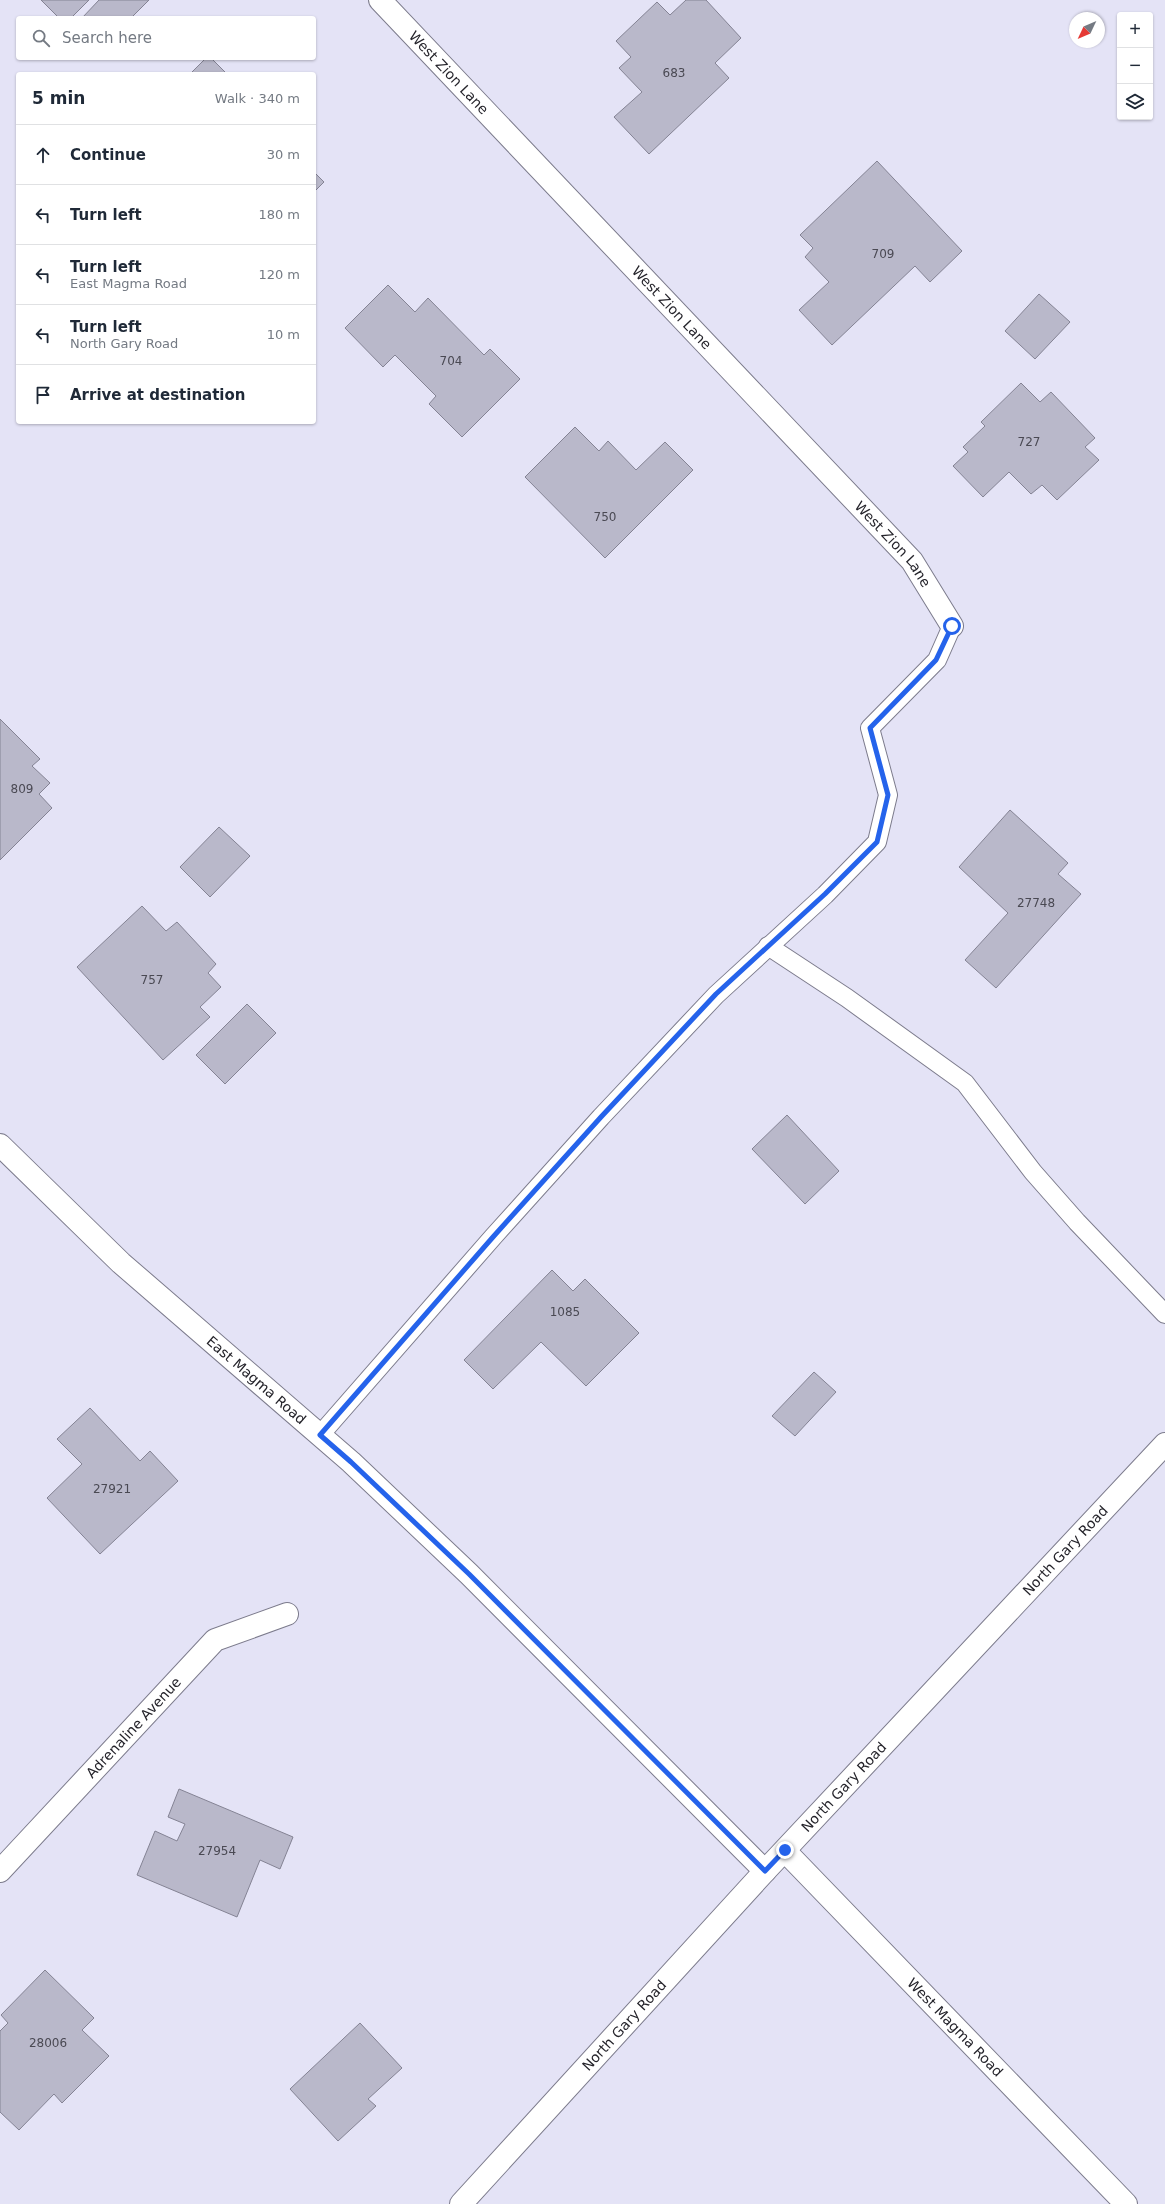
<!DOCTYPE html>
<html lang="en">
<head>
<meta charset="utf-8">
<style>
	body { margin:0; font-family:"DejaVu Sans",sans-serif; background:#f6f6f7; color:#1f2937 }
	.controls { position:absolute; right:12px; top:12px; display:grid; overflow:hidden; border-radius:4px; box-shadow:0 1px 3px #0004 }
	.controls button { width:36px; height:36px; display:grid; place-items:center; padding:0; border:0; border-bottom:1px solid #e0e1e3; background:#fff; color:#1f2937; font:20px sans-serif }
	.compass { position:absolute; left:1069px; top:12px; width:36px; height:36px; border-radius:50%; background:#fff; box-shadow:0 1px 3px #0004; rotate:226deg }
	.stop { position:absolute; width:12px; height:12px; margin:-9px; border:3px solid #2563eb; border-radius:50%; background:#fff }
	.stop.end { background:#2563eb; border-color:#fff; box-shadow:0 1px 4px #0008 }
	.list { margin:0; padding:0; list-style:none }
	h2 { display:flex; justify-content:space-between; align-items:center; height:52px; margin:0; padding:0 16px; font-size:17px }
	h2 small { font-size:13px; font-weight:400; color:#747a83 }
	.list li { display:grid; grid-template-columns:26px 1fr auto; gap:12px; align-items:center; box-sizing:border-box; height:60px; padding:0 16px; border-top:1px solid #e0e1e3 }
	.list b { display:block; font-size:15px; white-space:nowrap }
	.list p { margin:0; font-size:13px; white-space:nowrap; color:#747a83 }
	.list em { font-size:13px; font-style:normal; color:#747a83 }
	.icon { flex:none; width:22px; height:22px; fill:none; stroke:currentColor; stroke-width:2; stroke-linecap:round; stroke-linejoin:round }
	.map { position:relative; flex:none; width:1165px; height:2204px; overflow:hidden }
	.search { position:absolute; background:#fff; box-shadow:0 1px 3px #0004; left:16px; top:16px; width:300px; height:44px; display:flex; align-items:center; gap:10px; box-sizing:border-box; padding:0 14px; border-radius:4px; color:#747a83; font-size:15px }
	.panel { position:absolute; background:#fff; box-shadow:0 1px 3px #0004; left:16px; top:72px; width:300px; height:352px; border-radius:4px }
	.map>svg:first-child { display:block }
	.building { fill:#b9b8ca; stroke:#848394 }
	.lines { fill:none; stroke-linecap:round; stroke-linejoin:round }
	.service-casing { stroke:#7c7b8c; stroke-width:20 }
	.minor-casing { stroke:#7c7b8c; stroke-width:24 }
	.tertiary-casing { stroke:#7c7b8c; stroke-width:24 }
	.service { stroke:#fff; stroke-width:18 }
	.minor { stroke:#fff; stroke-width:22 }
	.tertiary { stroke:#fff; stroke-width:22 }
	.route { stroke:#2563eb; stroke-width:5 }
	.labels { text-anchor:middle; stroke-width:3; stroke-linejoin:round; paint-order:stroke }
	.number-label { font-size:12px; fill:#4a4953 }
	.street-label { font-size:14px; fill:#25242b; stroke:#e4e3f6 }
</style>
</head>
<body>
<div class="map">
<svg width="1165" height="2204" viewBox="0 0 1165 2204">
	<rect width="100%" height="100%" fill="#e4e3f6"/>
	<g class="building">
		<polygon points="41,0 89,0 71,18 59,18"/>
		<polygon points="99,0 149,0 131,18 82,18"/>
		<polygon points="686,0 706,0 741,38 715,63 729,78 649,154 614,117 642,92 619,68 631,57 616,41 657,2 670,15"/>
		<polygon points="206,58 211,58 227,74 190,74"/>
		<polygon points="877,161 962,251 930,282 915,266 832,345 799,310 829,282 805,257 813,248 800,235"/>
		<polygon points="314,172 324,182 314,192"/>
		<polygon points="388,285 415,312 428,298 484,355 490,349 520,379 462,437 429,404 436,396 395,355 383,367 345,328"/>
		<polygon points="1039,294 1070,322 1035,359 1005,331"/>
		<polygon points="1021,383 1040,402 1051,392 1095,438 1085,447 1099,460 1057,500 1042,485 1031,494 1009,472 983,497 953,466 968,452 963,447 985,426 981,422"/>
		<polygon points="575,427 599,451 608,441 636,470 665,442 693,470 605,558 525,477"/>
		<polygon points="0,719 40,759 32,766 50,783 39,794 52,808 0,860"/>
		<polygon points="1010,810 1068,863 1058,874 1081,894 996,988 965,960 1008,913 959,867"/>
		<polygon points="219,827 250,856 210,897 180,867"/>
		<polygon points="142,906 166,931 177,922 216,964 208,973 221,987 200,1007 210,1017 163,1060 77,967"/>
		<polygon points="247,1004 276,1033 225,1084 196,1055"/>
		<polygon points="787,1115 839,1171 805,1204 752,1149"/>
		<polygon points="552,1270 573,1291 585,1279 639,1333 586,1386 541,1342 493,1389 464,1360"/>
		<polygon points="814,1372 836,1392 795,1436 772,1416"/>
		<polygon points="90,1408 140,1461 150,1451 178,1481 100,1554 47,1498 82,1464 57,1439"/>
		<polygon points="179,1789 293,1837 280,1869 260,1860 237,1917 137,1875 155,1831 177,1841 185,1824 168,1817"/>
		<polygon points="45,1970 94,2018 82,2030 109,2056 62,2103 54,2094 19,2130 0,2112 0,2031 8,2023 1,2015"/>
		<polygon points="360,2023 402,2068 368,2099 376,2106 338,2141 290,2089"/>
	</g>
	<g class="lines">
		<defs>
			<g id="service">
				<polyline points="768,946 847,998 965,1083 1033,1172 1077,1222 1165,1314"/>
				<polyline points="320,1435 493,1237 601,1117 716,995 825,895 877,842 888,795 870,728 937,660 952,626"/>
			</g>
			<g id="minor">
				<path id="s1" d="M380,0L912,561L952,626"/>
				<path id="s2" d="M785,1851L1126,2204"/>
				<path id="s3" d="M0,1871L215,1640L287,1614"/>
			</g>
			<g id="tertiary">
				<path id="s4" d="M0,1145L121,1263L351,1462L469,1574L765,1871"/>
				<path id="s5" d="M461,2204L765,1871L1165,1444"/>
			</g>
		</defs>
		<use href="#service" class="service-casing"/>
		<use href="#minor" class="minor-casing"/>
		<use href="#tertiary" class="tertiary-casing"/>
		<use href="#service" class="service"/>
		<use href="#minor" class="minor"/>
		<use href="#tertiary" class="tertiary"/>
	</g>
	<g class="lines">
		<polyline class="route" points="785,1850 765,1871 469,1574 351,1462 320,1435 493,1237 601,1117 716,994 825,894 877,842 888,795 870,728 936,660 952,626"/>
	</g>
	<g class="labels">
		<g class="number-label">
			<text x="674" y="77">683</text>
			<text x="883" y="258">709</text>
			<text x="451" y="365">704</text>
			<text x="1029" y="446">727</text>
			<text x="605" y="521">750</text>
			<text x="22" y="793">809</text>
			<text x="1036" y="907">27748</text>
			<text x="152" y="984">757</text>
			<text x="565" y="1316">1085</text>
			<text x="112" y="1493">27921</text>
			<text x="217" y="1855">27954</text>
			<text x="48" y="2047">28006</text>
		</g>
		<g class="street-label">
			<text dy="5" stroke="none"><textPath href="#s1" startOffset="100">West Zion Lane</textPath></text>
			<text dy="5" stroke="none"><textPath href="#s1" startOffset="424">West Zion Lane</textPath></text>
			<text dy="5" stroke="none"><textPath href="#s1" startOffset="748">West Zion Lane</textPath></text>
			<text dy="5" stroke="none"><textPath href="#s4" startOffset="348">East Magma Road</textPath></text>
			<text dy="5" stroke="none"><textPath href="#s5" startOffset="890">North Gary Road</textPath></text>
			<text dy="5" stroke="none"><textPath href="#s3" startOffset="196">Adrenaline Avenue</textPath></text>
			<text dy="5" stroke="none"><textPath href="#s5" startOffset="566">North Gary Road</textPath></text>
			<text dy="5" stroke="none"><textPath href="#s5" startOffset="242">North Gary Road</textPath></text>
			<text dy="5" stroke="none"><textPath href="#s2" startOffset="245">West Magma Road</textPath></text>
		</g>
	</g>
</svg>
<div class="controls">
<button>+</button>
<button>−</button>
<button><svg class="icon" aria-label="layers" viewBox="0 0 24 24"><path d="M12 4l9 5-9 5-9-5zM3 14l9 5 9-5"/></svg></button>
</div>
<svg class="compass" viewBox="-18 -18 36 36"><path d="M0-13l5 13h-10z" fill="#e53935"/><path d="M0 13l5-13h-10z" fill="#747a83"/></svg>
<div class="stop" style="left:952px;top:626px"></div>
<div class="stop end" style="left:785px;top:1850px"></div>
<div class="search"><svg class="icon" aria-label="search" viewBox="0 0 24 24"><circle cx="10" cy="10" r="6"/><path d="M15 15l6 6"/></svg>Search here</div>
<section class="panel">
<h2>5 min<small>Walk · 340 m</small></h2>
<ul class="list">
<li><svg class="icon" aria-label="ahead" viewBox="0 0 24 24"><path d="M12 20V5M6 11l6-6 6 6"/></svg><div><b>Continue</b></div><em>30 m</em></li>
<li><svg class="icon" aria-label="left" viewBox="0 0 24 24"><path d="M17 20v-9H6M10 6l-5 5 5 5"/></svg><div><b>Turn left</b></div><em>180 m</em></li>
<li><svg class="icon" aria-label="left" viewBox="0 0 24 24"><path d="M17 20v-9H6M10 6l-5 5 5 5"/></svg><div><b>Turn left</b><p>East Magma Road</p></div><em>120 m</em></li>
<li><svg class="icon" aria-label="left" viewBox="0 0 24 24"><path d="M17 20v-9H6M10 6l-5 5 5 5"/></svg><div><b>Turn left</b><p>North Gary Road</p></div><em>10 m</em></li>
<li><svg class="icon" aria-label="arrive" viewBox="0 0 24 24"><path d="M6 21V4h12l-3 4 3 4H6"/></svg><div><b>Arrive at destination</b></div></li>
</ul>
</section>
</div>
</body>
</html>
